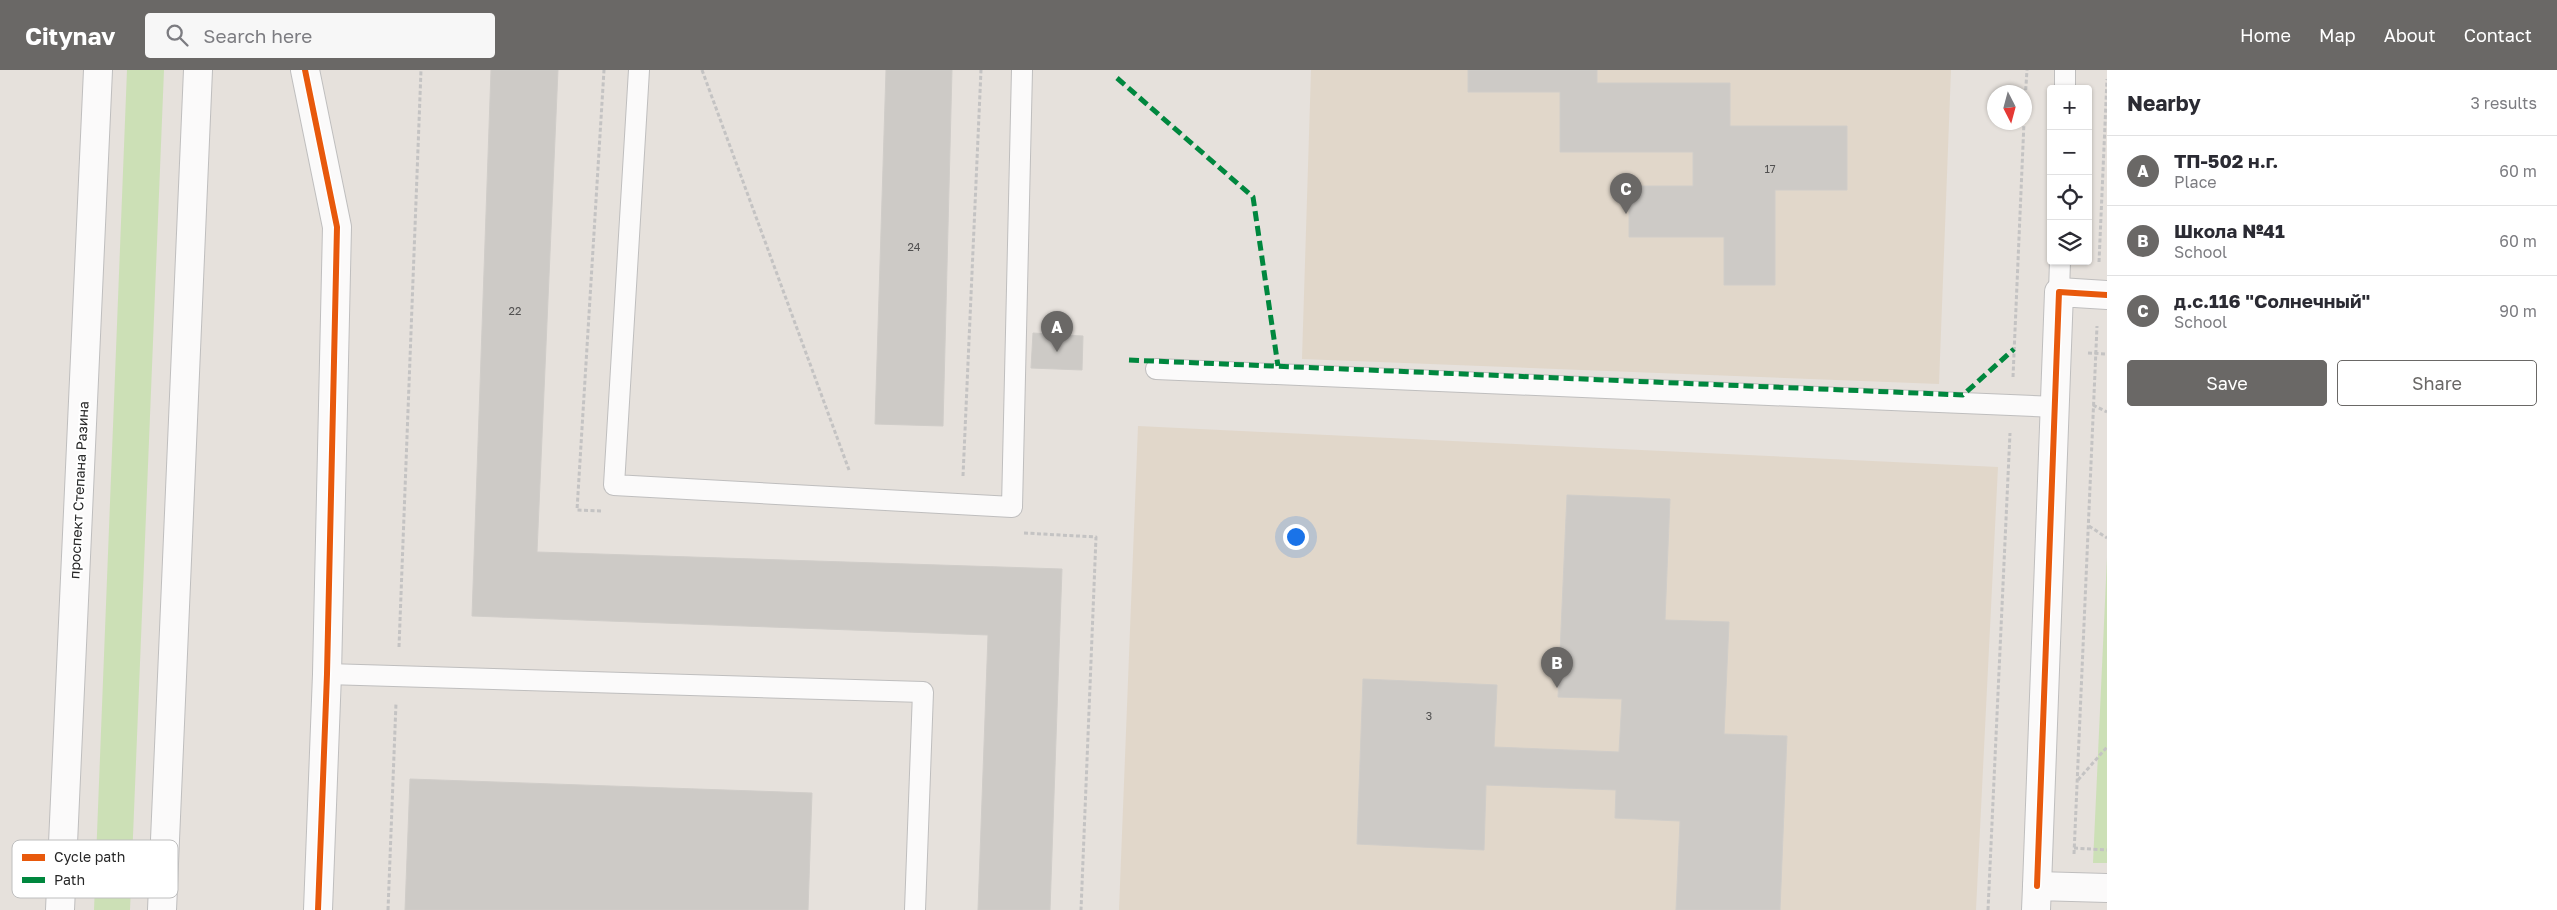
<!DOCTYPE html>
<html lang="en">
<head>
<meta charset="utf-8">
<style>
	body { margin:0; font-family:"Golos Text",sans-serif; background:#f7f7f7; color:#2b2b33 }
	.controls { position:absolute; right:15px; top:15px; display:grid; overflow:hidden; border-radius:5px; box-shadow:0 1px 4px #0004 }
	.controls button { width:45px; height:45px; display:grid; place-items:center; padding:0; border:0; border-bottom:1px solid #e1e1e2; background:#fff; color:#2b2b33; font:25px sans-serif }
	.compass { position:absolute; left:1987px; top:15px; width:45px; height:45px; border-radius:50%; background:#fff; box-shadow:0 1px 4px #0004; rotate:174deg }
	.you { position:absolute; left:1295px; top:466px; width:18px; height:18px; margin:-12px; border:4px solid #fff; border-radius:50%; background:#1a73e8; box-shadow:0 0 0 8px #1a73e833 }
	.badge { display:grid; place-items:center; width:32px; height:32px; border-radius:50%; background:#6a6866; color:#fff; font-size:16px; font-weight:700 }
	.pin { position:absolute; translate:-50% -41px; filter:drop-shadow(0 1px 2px #0008) }
	.pin::after { content:''; position:absolute; top:26px; width:18px; height:15px; background:inherit; clip-path:polygon(0 0,100% 0,50% 100%) }
	.list { margin:0; padding:0; list-style:none }
	h2 { display:flex; justify-content:space-between; align-items:center; height:65px; margin:0; padding:0 20px; font-size:21px }
	h2 small { font-size:16px; font-weight:400; color:#7c7c81 }
	.list li { display:grid; grid-template-columns:32px 1fr auto; gap:15px; align-items:center; box-sizing:border-box; height:70px; padding:0 20px; border-top:1px solid #e1e1e2 }
	.list b { display:block; font-size:19px; white-space:nowrap }
	.list p { margin:0; font-size:16px; white-space:nowrap; color:#7c7c81 }
	.list em { font-size:16px; font-style:normal; color:#7c7c81 }
	.actions { display:flex; gap:10px; padding:15px 20px }
	.actions a { flex:1; padding:11px 0; border:1px solid #6a6866; border-radius:5px; text-align:center; font-size:18px; color:#6a6866 }
	.actions .main { background:#6a6866; color:#fff }
	.icon { flex:none; width:28px; height:28px; fill:none; stroke:currentColor; stroke-width:2; stroke-linecap:round; stroke-linejoin:round }
	.map { position:relative; flex:none; width:2107px; height:840px; overflow:hidden }
	header { display:flex; align-items:center; gap:30px; box-sizing:border-box; height:70px; padding:0 25px; background:#6a6866; color:#fff }
	header strong { font-size:24px }
	nav { display:flex; gap:28px; margin-inline-start:auto; font-size:18px }
	.search { width:350px; height:45px; background:#f7f7f7; display:flex; align-items:center; gap:12px; box-sizing:border-box; padding:0 18px; border-radius:5px; color:#7c7c81; font-size:19px }
	main { display:flex }
	aside { flex:1; background:#fff }
	.map>svg:first-child { display:block }
	.education { fill:#e1d7ca }
	.green { fill:#cce0b6 }
	.building { fill:#cdcac6; stroke:#d0cdc9 }
	.lines { fill:none; stroke-linecap:round; stroke-linejoin:round }
	.service-casing { stroke:#bfbebe; stroke-width:22 }
	.minor-casing { stroke:#bfbebe; stroke-width:30 }
	.secondary-casing { stroke:#bfbebe; stroke-width:30 }
	.path { stroke:#c4c3c3; stroke-width:3; stroke-dasharray:4 2.5; stroke-linecap:butt }
	.service { stroke:#fbfafa; stroke-width:20 }
	.minor { stroke:#fbfafa; stroke-width:28 }
	.secondary { stroke:#fbfafa; stroke-width:28 }
	.quiet { stroke:#00873e; stroke-width:5; stroke-dasharray:10 5; stroke-linecap:butt }
	.cycleway-casing { stroke:#fff; stroke-width:9 }
	.cycleway { stroke:#e8590c; stroke-width:6 }
	.labels { text-anchor:middle; stroke-width:4; stroke-linejoin:round; paint-order:stroke }
	.number-label { font-size:11px; fill:#515050 }
	.street-label { font-size:14px; fill:#272727; stroke:#fff }
	.key { fill:#fff; stroke:#bebebe; stroke-width:1 }
	.key-label { font-size:14px; fill:#272727 }
</style>
</head>
<body>
<header>
<strong>Citynav</strong>
<div class="search"><svg class="icon" aria-label="search" viewBox="0 0 24 24"><circle cx="10" cy="10" r="6"/><path d="M15 15l6 6"/></svg>Search here</div>
<nav><a>Home</a><a>Map</a><a>About</a><a>Contact</a></nav>
</header>
<main>
<div class="map">
<svg width="2107" height="840" viewBox="0 0 2107 840">
	<rect width="100%" height="100%" fill="#e6e1dc"/>
	<g class="education">
		<polygon points="1311,0 1951,0 1939,314 1302,289"/>
		<polygon points="1138,356 1998,397 1976,840 1119,840"/>
	</g>
	<g class="green">
		<polygon points="127,0 164,0 130,840 94,840"/>
		<polygon points="2107,488 2107,793 2093,793"/>
	</g>
	<g class="building">
		<polygon points="491,0 558,0 537,482 1062,499 1050,840 978,840 988,565 472,546"/>
		<polygon points="886,0 952,0 943,356 875,354"/>
		<polygon points="1468,0 1597,0 1597,13 1730,13 1730,56 1847,56 1847,120 1775,120 1775,215 1724,215 1724,167 1629,167 1629,116 1693,116 1693,82 1560,82 1560,22 1468,22"/>
		<polygon points="1033,263 1083,266 1082,300 1031,298"/>
		<polygon points="1567,425 1670,429 1665,550 1729,552 1724,664 1787,666 1780,840 1676,840 1680,751 1615,748 1616,720 1486,715 1484,780 1357,774 1363,609 1497,615 1494,677 1619,682 1622,629 1558,627"/>
		<polygon points="410,709 812,723 808,840 405,840"/>
	</g>
	<g class="lines">
		<defs>
			<g id="service">
				<polyline points="639,0 614,415 1012,437 1022,0"/>
				<polyline points="2065,19 2065,0"/>
				<polyline points="2059,222 2060,191"/>
				<polyline points="1156,299 2055,337"/>
				<polyline points="327,604 923,622 915,840"/>
			</g>
			<g id="minor">
				<polyline points="305,0 337,157 327,604 318,840"/>
				<polyline points="2037,816 2059,222 2107,225"/>
				<polyline points="2036,840 2037,816 2107,818"/>
			</g>
			<g id="secondary">
				<polyline points="60,840 98,0"/>
				<polyline points="162,840 198,0"/>
			</g>
		</defs>
		<use href="#service" class="service-casing"/>
		<use href="#minor" class="minor-casing"/>
		<use href="#secondary" class="secondary-casing"/>
		<g class="path">
			<polyline points="702,0 849,400"/>
			<polyline points="2024,46 2027,0"/>
			<polyline points="2099,192 2107,9"/>
			<polyline points="2088,283 2107,284"/>
			<polyline points="2013,307 2024,52"/>
			<polyline points="2093,335 2107,342"/>
			<polyline points="963,406 981,0"/>
			<polyline points="601,441 577,440 604,0"/>
			<polyline points="2089,456 2107,468"/>
			<polyline points="1024,463 1096,467 1081,840"/>
			<polyline points="399,577 421,0"/>
			<polyline points="2078,710 2107,677"/>
			<polyline points="2074,778 2107,780"/>
			<polyline points="2074,784 2097,256"/>
			<polyline points="388,840 396,633"/>
			<polyline points="1988,840 2010,363"/>
		</g>
		<use href="#service" class="service"/>
		<use href="#minor" class="minor"/>
		<use href="#secondary" class="secondary"/>
		<g class="quiet">
			<polyline points="1117,8 1253,127 1278,296"/>
			<polyline points="1129,290 1963,325 2014,279"/>
		</g>
		<defs>
			<g id="cycleway">
				<polyline points="305,0 337,157 327,604 318,840"/>
				<polyline points="2037,816 2059,222 2107,225"/>
			</g>
		</defs>
		<use href="#cycleway" class="cycleway-casing"/>
		<use href="#cycleway" class="cycleway"/>
	</g>
	<g class="labels">
		<g class="number-label">
			<text x="1770" y="103">17</text>
			<text x="914" y="181">24</text>
			<text x="515" y="245">22</text>
			<text x="1429" y="650">3</text>
		</g>
		<g class="street-label">
			<text transform="translate(79 420) rotate(-87)" y="5">проспект Степана Разина</text>
		</g>
	</g>
	<rect x="12" y="770" width="166" height="58" rx="8" class="key"/>
	<rect x="22" y="784" width="23" height="7" fill="#e8590c"/>
	<rect x="22" y="807" width="23" height="6" fill="#00873e"/>
	<g class="key-label">
		<text x="54" y="792">Cycle path</text>
		<text x="54" y="815">Path</text>
	</g>
</svg>
<div class="controls">
<button>+</button>
<button>−</button>
<button><svg class="icon" aria-label="locate" viewBox="0 0 24 24"><circle cx="12" cy="12" r="6"/><path d="M12 2v4M12 18v4M2 12h4M18 12h4"/></svg></button>
<button><svg class="icon" aria-label="layers" viewBox="0 0 24 24"><path d="M12 4l9 5-9 5-9-5zM3 14l9 5 9-5"/></svg></button>
</div>
<svg class="compass" viewBox="-18 -18 36 36"><path d="M0-13l5 13h-10z" fill="#e53935"/><path d="M0 13l5-13h-10z" fill="#7c7c81"/></svg>
<div class="you"></div>
<div class="pin badge" style="left:1057px;top:282px">A</div>
<div class="pin badge" style="left:1557px;top:618px">B</div>
<div class="pin badge" style="left:1626px;top:144px">C</div>
</div>
<aside>
<h2>Nearby<small>3 results</small></h2>
<ul class="list">
<li><span class="badge">A</span><div><b>ТП-502 н.г.</b><p>Place</p></div><em>60 m</em></li>
<li><span class="badge">B</span><div><b>Школа №41</b><p>School</p></div><em>60 m</em></li>
<li><span class="badge">C</span><div><b>д.с.116 &quot;Солнечный&quot;</b><p>School</p></div><em>90 m</em></li>
</ul>
<div class="actions"><a class="main">Save</a><a>Share</a></div>
</aside>
</main>
</body>
</html>
